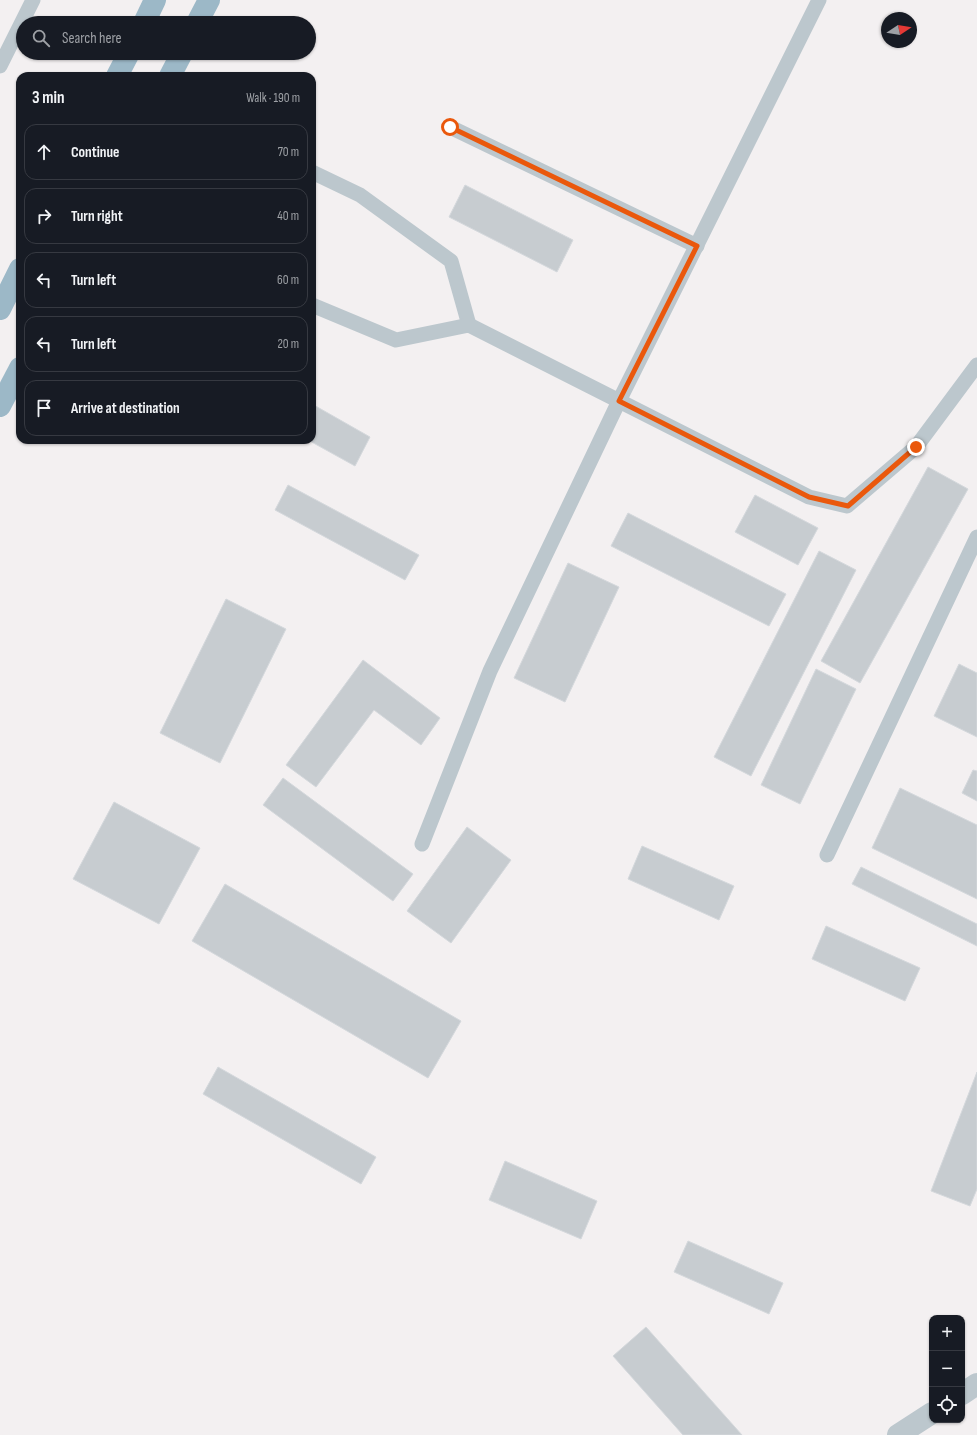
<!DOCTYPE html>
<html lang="en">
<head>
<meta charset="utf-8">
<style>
	body { margin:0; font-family:"Sofia Sans Condensed",sans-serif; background:#242831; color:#f1f3f6 }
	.controls { position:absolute; right:12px; bottom:12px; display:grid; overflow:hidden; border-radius:8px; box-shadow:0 1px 3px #0004 }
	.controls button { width:36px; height:36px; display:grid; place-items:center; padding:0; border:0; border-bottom:1px solid #363941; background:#171b24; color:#f1f3f6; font:20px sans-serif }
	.compass { position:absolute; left:881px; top:12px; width:36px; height:36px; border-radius:50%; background:#171b24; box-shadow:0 1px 3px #0004; rotate:78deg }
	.stop { position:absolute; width:12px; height:12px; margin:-9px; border:3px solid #ea580c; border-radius:50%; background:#fff }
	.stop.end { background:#ea580c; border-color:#fff; box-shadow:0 1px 4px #0008 }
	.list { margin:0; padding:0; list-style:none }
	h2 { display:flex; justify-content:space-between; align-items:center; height:52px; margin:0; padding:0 16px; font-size:17px }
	h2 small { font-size:13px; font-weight:400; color:#9ea1a6 }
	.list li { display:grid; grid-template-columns:26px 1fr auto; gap:12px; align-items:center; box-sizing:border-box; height:56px; margin:0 8px 8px; padding:0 8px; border:1px solid #363941; border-radius:12px }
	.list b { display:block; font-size:15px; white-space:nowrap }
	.list em { font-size:13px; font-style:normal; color:#9ea1a6 }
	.icon { flex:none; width:22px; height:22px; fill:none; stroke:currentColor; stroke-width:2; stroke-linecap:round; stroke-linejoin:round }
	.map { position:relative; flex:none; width:977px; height:1435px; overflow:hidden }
	.search { position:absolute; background:#171b24; box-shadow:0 1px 3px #0004; left:16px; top:16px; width:300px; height:44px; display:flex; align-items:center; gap:10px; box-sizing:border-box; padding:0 14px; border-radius:22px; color:#9ea1a6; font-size:15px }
	.panel { position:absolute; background:#171b24; box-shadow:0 1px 3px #0004; left:16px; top:72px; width:300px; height:372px; border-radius:12px }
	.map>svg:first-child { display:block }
	.building { fill:#c7ccd0; stroke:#d4d8dc }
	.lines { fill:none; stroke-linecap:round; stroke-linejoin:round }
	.service { stroke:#bcc7cd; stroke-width:15 }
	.minor { stroke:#bcc7cd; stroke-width:22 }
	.trunk { stroke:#9cb8c7; stroke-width:22 }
	.route { stroke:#ea580c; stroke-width:5 }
</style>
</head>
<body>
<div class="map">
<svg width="977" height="1435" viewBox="0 0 977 1435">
	<rect width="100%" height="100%" fill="#f3f0f1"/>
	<g class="building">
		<polygon points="465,185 573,240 557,272 449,217"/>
		<polygon points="312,404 370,437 355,466 308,440 312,440"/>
		<polygon points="928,467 968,489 860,683 821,661"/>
		<polygon points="288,485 419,555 405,580 275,510"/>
		<polygon points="755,495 818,528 798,565 735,532"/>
		<polygon points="628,513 786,594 769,626 611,546"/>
		<polygon points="819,551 856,570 751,776 714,757"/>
		<polygon points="568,563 619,587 565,702 514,678"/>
		<polygon points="226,599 286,629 220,763 160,733"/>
		<polygon points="363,660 440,718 421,745 374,710 316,787 286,765"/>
		<polygon points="959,664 977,673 977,737 934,716"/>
		<polygon points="816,669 856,689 800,804 761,785"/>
		<polygon points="973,770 977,771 977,801 962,793"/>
		<polygon points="283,778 413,874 393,901 263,805"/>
		<polygon points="900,788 977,825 977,899 872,848"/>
		<polygon points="114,802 200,848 159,924 73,879"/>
		<polygon points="467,827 511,860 451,943 407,911"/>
		<polygon points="642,846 734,886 719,920 628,879"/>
		<polygon points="861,867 977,924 977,946 852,884"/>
		<polygon points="225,884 461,1021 428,1078 192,941"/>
		<polygon points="826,926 920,968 905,1001 812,959"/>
		<polygon points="218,1067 376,1157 361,1184 203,1094"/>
		<polygon points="977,1072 977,1189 970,1206 931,1191"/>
		<polygon points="505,1161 597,1201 581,1239 489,1200"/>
		<polygon points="688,1241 783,1283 769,1314 674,1272"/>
		<polygon points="646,1327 742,1435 683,1435 613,1356"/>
	</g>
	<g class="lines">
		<g class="service">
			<polyline points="0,66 33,0"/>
			<polyline points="450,127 697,246"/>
			<polyline points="312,172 360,195 451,261 469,325"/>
			<polyline points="312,305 396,340 469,325 809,497 847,506 916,447 977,365"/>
			<polyline points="422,844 490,671 619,401 819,0"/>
			<polyline points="827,855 977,537"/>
		</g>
		<g class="minor">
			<polyline points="962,1394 977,1384"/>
			<polyline points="898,1435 932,1413"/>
		</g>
		<g class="trunk">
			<polyline points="144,23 155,0"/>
			<polyline points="197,23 209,0"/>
			<polyline points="117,76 129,53"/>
			<polyline points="170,76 182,53"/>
			<polyline points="0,309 20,269"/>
			<polyline points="0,406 20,368"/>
		</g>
	</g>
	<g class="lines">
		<polyline class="route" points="450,127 697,246 619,401 809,497 848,506 916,447"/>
	</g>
</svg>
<div class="controls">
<button>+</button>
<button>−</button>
<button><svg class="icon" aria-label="locate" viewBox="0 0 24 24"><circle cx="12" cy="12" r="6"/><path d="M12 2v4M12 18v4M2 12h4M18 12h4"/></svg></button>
</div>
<svg class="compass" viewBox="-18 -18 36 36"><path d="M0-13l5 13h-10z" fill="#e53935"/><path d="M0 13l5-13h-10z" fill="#9ea1a6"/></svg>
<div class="stop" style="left:450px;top:127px"></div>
<div class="stop end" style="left:916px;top:447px"></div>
<div class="search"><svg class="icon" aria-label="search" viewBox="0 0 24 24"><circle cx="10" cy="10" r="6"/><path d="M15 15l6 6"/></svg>Search here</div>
<section class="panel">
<h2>3 min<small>Walk · 190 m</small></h2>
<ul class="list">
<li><svg class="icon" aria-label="ahead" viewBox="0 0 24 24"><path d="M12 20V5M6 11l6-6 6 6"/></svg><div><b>Continue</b></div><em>70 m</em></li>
<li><svg class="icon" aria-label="right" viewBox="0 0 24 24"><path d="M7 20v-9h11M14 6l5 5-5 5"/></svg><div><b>Turn right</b></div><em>40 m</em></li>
<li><svg class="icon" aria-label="left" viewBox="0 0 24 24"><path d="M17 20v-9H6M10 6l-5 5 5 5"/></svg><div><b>Turn left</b></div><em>60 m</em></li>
<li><svg class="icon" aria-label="left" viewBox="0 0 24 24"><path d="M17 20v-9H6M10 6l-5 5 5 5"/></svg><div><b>Turn left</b></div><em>20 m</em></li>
<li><svg class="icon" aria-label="arrive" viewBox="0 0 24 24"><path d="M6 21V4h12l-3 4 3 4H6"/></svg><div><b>Arrive at destination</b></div></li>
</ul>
</section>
</div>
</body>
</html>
